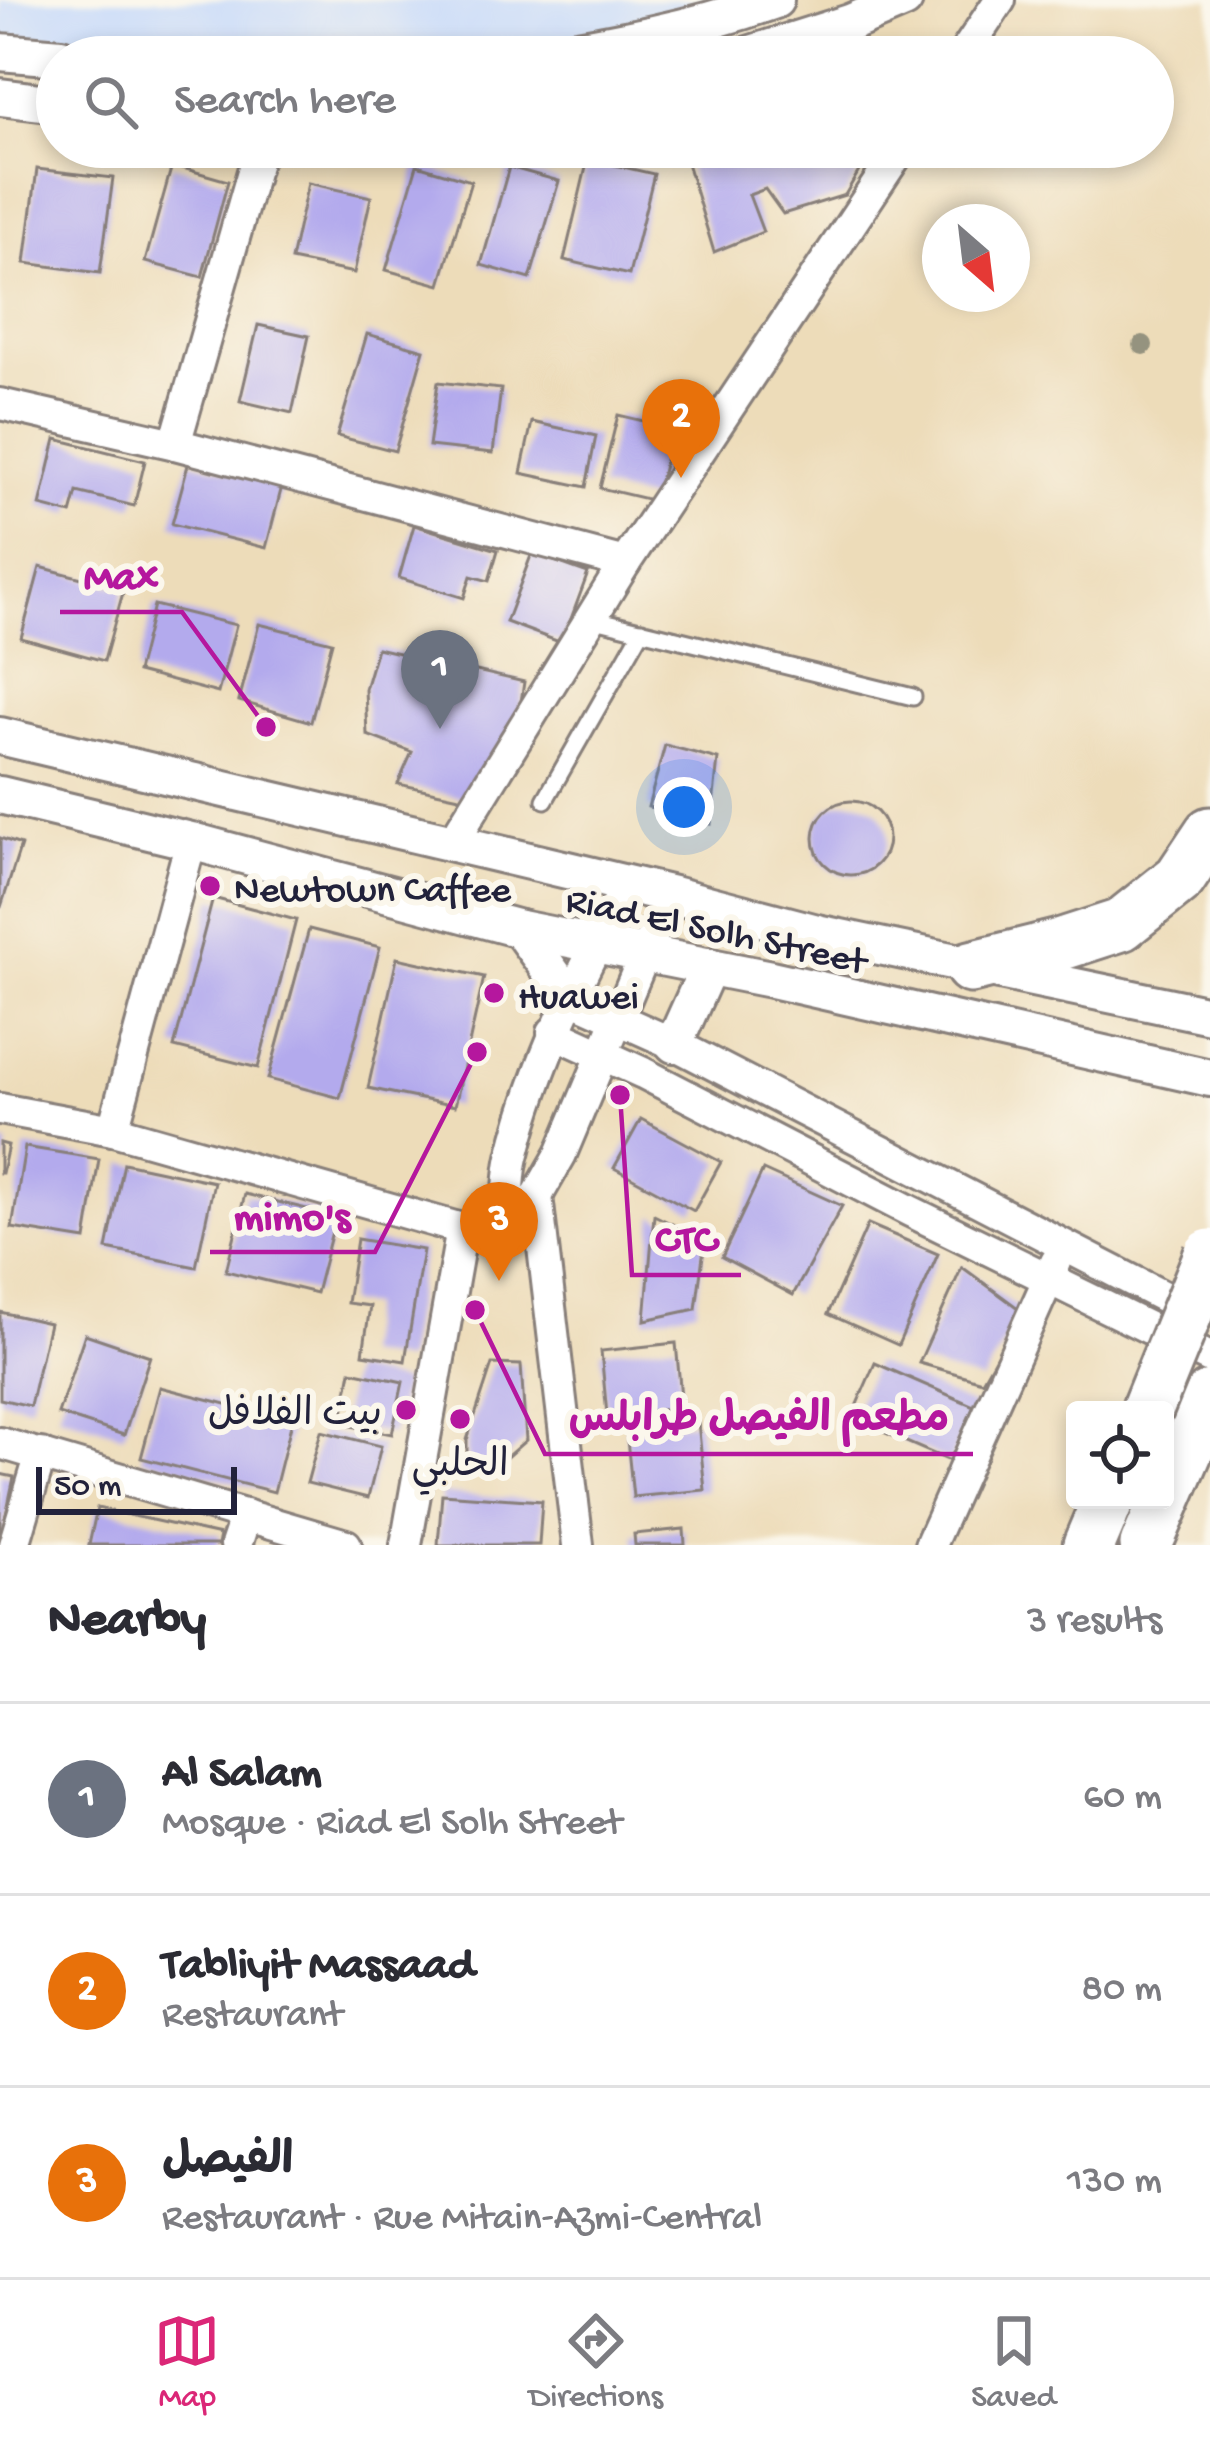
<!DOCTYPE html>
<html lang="en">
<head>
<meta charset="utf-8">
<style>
	body { margin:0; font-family:"Gochi Hand","Playpen Sans Arabic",sans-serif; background:#f7f7f7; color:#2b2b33 }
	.controls { position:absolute; right:36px; bottom:36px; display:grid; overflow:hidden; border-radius:12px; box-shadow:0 6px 18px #0003 }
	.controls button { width:108px; height:108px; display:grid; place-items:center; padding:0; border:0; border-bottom:3px solid #e1e1e2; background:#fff; color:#2b2b33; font:60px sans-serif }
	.compass { position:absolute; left:922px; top:204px; width:108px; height:108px; border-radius:50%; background:#fff; box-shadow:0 6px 18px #0003; rotate:152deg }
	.scale { position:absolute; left:36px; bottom:30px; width:201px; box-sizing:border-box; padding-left:12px; border:6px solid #22223b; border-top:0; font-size:33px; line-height:42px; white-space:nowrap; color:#22223b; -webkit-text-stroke:9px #fbf7ec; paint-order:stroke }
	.you { position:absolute; left:684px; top:807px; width:42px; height:42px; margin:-30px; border:9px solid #fff; border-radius:50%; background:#1a73e8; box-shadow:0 0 0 18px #1a73e833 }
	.badge { display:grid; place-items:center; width:78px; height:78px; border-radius:50%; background:#db2777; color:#fff; font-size:39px; font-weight:700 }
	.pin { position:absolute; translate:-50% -99px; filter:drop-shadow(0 3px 6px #0008) }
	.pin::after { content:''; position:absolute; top:63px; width:42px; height:36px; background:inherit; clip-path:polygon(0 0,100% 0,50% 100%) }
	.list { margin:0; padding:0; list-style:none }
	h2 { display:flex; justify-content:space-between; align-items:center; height:156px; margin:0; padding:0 48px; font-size:51px }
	h2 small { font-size:39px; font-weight:400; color:#7c7c81 }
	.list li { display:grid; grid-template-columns:78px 1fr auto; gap:36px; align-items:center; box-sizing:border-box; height:192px; padding:0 48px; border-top:3px solid #e1e1e2 }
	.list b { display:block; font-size:45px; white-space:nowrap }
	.list p { margin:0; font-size:39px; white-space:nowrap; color:#7c7c81 }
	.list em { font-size:39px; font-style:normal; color:#7c7c81 }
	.icon { flex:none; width:66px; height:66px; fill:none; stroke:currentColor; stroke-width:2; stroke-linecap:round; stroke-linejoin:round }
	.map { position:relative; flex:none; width:1210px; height:1545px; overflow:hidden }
	.search { position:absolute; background:#fff; box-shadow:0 6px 18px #0003; left:36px; right:36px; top:36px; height:132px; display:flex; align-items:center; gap:30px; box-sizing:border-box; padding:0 42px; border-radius:66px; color:#7c7c81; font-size:45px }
	.sheet { height:732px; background:#fff }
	nav { display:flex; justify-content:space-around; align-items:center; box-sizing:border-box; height:168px; border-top:3px solid #e1e1e2; background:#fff; font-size:33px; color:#7c7c81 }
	nav a { display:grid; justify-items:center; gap:6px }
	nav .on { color:#db2777 }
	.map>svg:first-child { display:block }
	.built { fill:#cadcf9 }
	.building { fill:#b3aaed }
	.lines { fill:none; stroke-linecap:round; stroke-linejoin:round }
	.service-casing { stroke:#887f7a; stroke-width:21 }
	.minor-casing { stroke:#887f7a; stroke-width:36 }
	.tertiary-casing { stroke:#887f7a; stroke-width:42 }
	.motorway-casing { stroke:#887f7a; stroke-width:57 }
	.service { stroke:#fff; stroke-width:15 }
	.minor { stroke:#fff; stroke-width:30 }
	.tertiary { stroke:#fff; stroke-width:36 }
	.motorway { stroke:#fff; stroke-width:51 }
	.motorway-bridge-casing { stroke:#887f7a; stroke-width:57; stroke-linecap:butt }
	.motorway-bridge { stroke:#fff; stroke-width:51 }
	.tree { fill:#95937f }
	.poi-dot { fill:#b5179e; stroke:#fbf7ec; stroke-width:4.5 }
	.labels { text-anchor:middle; stroke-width:12; stroke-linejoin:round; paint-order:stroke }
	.poi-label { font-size:39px; fill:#22223b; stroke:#fbf7ec; text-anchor:start }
	.street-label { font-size:39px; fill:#22223b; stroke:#fbf7ec }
	.leader { fill:none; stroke:#b5179e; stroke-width:4.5 }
	.callout-dot { fill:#b5179e; stroke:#fbf7ec; stroke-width:4.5 }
	.callout-label { font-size:42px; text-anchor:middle; font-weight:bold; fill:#b5179e; stroke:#fbf7ec; stroke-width:12; stroke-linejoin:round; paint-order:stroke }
</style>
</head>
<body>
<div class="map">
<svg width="1210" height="1545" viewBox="0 0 1210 1545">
	<rect width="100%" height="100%" fill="#fbf7ec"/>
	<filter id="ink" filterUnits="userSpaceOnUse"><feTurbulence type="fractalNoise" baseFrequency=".00833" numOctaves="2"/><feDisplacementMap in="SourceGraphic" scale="24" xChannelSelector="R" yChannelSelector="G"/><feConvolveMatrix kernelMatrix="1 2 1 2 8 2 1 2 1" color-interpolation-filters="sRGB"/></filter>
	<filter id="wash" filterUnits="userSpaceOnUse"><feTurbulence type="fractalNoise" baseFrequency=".004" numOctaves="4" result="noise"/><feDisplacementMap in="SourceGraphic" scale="48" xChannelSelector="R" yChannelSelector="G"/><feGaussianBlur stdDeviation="2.7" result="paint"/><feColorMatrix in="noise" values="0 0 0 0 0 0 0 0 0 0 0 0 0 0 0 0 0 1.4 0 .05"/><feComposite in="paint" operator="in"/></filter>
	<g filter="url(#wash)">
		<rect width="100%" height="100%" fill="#eddcb9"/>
		<polygon class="built" points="0,0 796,0 738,19 530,57 120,57 35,48 0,41"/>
		<g id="blocks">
			<g class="building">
				<polygon points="702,147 873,147 845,195 783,214 765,189 749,195 763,232 714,252 684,153"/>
				<polygon points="588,159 654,174 629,275 564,260"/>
				<polygon points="172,165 228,181 202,277 145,262"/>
				<polygon points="417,165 471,181 440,285 386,270"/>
				<polygon points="509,167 559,181 530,279 481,265"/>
				<polygon points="37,169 113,178 100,273 25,263"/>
				<polygon points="308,183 371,197 354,273 291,260"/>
				<polygon points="258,325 309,336 292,413 240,401"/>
				<polygon points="367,334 424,350 395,451 337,436"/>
				<polygon points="438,382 501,389 493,453 429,446"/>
				<polygon points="618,415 673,428 655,501 600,488"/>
				<polygon points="532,422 596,436 586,487 521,473"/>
				<polygon points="56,439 145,461 134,506 77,492 71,514 40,506"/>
				<polygon points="189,461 282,486 266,548 172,524"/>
				<polygon points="414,525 498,550 489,581 471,576 464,598 399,578"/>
				<polygon points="532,553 588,573 562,643 506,622"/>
				<polygon points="40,567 124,589 104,661 21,638"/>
				<polygon points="154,605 236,625 218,693 137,672"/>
				<polygon points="259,624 332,642 311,722 239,701"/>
				<polygon points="377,648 524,682 518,722 469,799 398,784 412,752 367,735 365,689"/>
				<polygon points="665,745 718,759 711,824 648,807"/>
				<circle cx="851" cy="838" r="37"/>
				<polygon points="0,838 21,845 1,907 0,907"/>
				<polygon points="213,898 296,920 258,1068 174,1047"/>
				<polygon points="309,929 380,947 340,1098 268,1079"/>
				<polygon points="397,958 484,977 455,1106 368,1088"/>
				<polygon points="641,1119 721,1162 694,1211 614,1168"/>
				<polygon points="0,1143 8,1145 2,1173 0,1173"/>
				<polygon points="25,1147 99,1159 86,1240 12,1228"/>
				<polygon points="124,1163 214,1182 196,1267 107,1249"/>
				<polygon points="763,1170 842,1206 793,1295 722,1257"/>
				<polygon points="245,1194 336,1216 316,1293 226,1271"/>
				<polygon points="654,1215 705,1240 696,1309 645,1320"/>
				<polygon points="868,1224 938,1254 898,1345 828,1314"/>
				<polygon points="357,1239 423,1250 405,1361 363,1354 370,1306 347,1303"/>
				<polygon points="962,1267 1022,1311 982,1381 919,1363"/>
				<polygon points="0,1312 49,1323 30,1406 0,1399"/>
				<polygon points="85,1334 150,1356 124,1435 58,1414"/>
				<polygon points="676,1343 682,1408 607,1415 601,1351"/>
				<polygon points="875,1363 974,1406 950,1461 851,1418"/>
				<polygon points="492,1364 521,1365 526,1440 501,1462 467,1463 467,1440"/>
				<polygon points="351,1371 403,1382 392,1434 341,1424"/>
				<polygon points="160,1387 292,1421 274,1492 141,1458"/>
				<polygon points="698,1422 705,1490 633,1497 626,1430"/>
				<polygon points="321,1431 381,1446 368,1498 307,1483"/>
				<polygon points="0,1474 14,1477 2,1534 0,1534"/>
				<polygon points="442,1494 542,1501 539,1545 438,1545"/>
				<polygon points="97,1508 220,1535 218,1545 89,1545"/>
				<polygon points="684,1529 685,1545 635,1545 634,1534"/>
			</g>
		</g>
	</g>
	<g filter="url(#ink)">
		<use href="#blocks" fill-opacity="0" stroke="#887f7a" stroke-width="3"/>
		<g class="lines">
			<defs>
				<g id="service">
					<polyline points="591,618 913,697"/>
					<polyline points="545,800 642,630"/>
				</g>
				<g id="minor">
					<polyline points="962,57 1000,0"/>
					<polyline points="0,404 175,444 625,563"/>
					<polyline points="175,444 260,147"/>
					<polyline points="451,845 625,563 902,147"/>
					<path d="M628,885C581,972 537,1060 513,1157C508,1177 509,1200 508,1221L537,1196L561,1154L656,927L673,895"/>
					<polyline points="569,997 674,1044 1199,1315"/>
					<polyline points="553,1032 643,1073 910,1211 1210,1358"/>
					<path d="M0,1109L113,1130L462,1229C479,1230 492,1230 508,1221"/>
					<polyline points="113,1130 191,841"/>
					<polyline points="537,1196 578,1545"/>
					<polyline points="0,1443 346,1545"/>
					<polyline points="14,1545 41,1454"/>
					<polyline points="236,1545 246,1515"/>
					<polyline points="406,1545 462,1229"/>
					<polyline points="930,1545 1056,1262"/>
				</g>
				<g id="tertiary">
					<polyline points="0,52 61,57"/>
					<path d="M530,57C612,44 696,28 775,0"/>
					<polyline points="742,57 850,23 904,0"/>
					<polyline points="0,97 57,104"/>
					<polyline points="0,736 673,895 817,933 1210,1015"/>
					<polyline points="0,795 191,841 520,929 771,979 1210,1078"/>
					<polyline points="520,929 569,997"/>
					<polyline points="674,1044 709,966"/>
				</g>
				<g id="motorway">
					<polyline points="971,967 1056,946 1121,925 1180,878 1210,833"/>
					<polyline points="1089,1545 1108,1500"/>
					<polyline points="1146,1545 1210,1397"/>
				</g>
			</defs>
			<use href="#service" class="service-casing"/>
			<use href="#minor" class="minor-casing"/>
			<use href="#tertiary" class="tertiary-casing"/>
			<use href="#motorway" class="motorway-casing"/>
			<use href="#service" class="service"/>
			<use href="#minor" class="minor"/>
			<use href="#tertiary" class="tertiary"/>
			<use href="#motorway" class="motorway"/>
			<defs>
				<polyline id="motorway-bridge" points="1147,1410 1210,1255"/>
			</defs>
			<use href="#motorway-bridge" class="motorway-bridge-casing"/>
			<use href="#motorway-bridge" class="motorway-bridge"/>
		</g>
		<circle class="tree" cx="1143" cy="345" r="10"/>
	</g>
	<g class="poi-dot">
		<circle cx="210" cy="886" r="12"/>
		<circle cx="494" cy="993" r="12"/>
		<circle cx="406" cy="1410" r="12"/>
		<circle cx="460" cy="1419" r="12"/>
	</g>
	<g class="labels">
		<g class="poi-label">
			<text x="234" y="900">Newtown Caffee</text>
			<text x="518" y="1007">Huawei</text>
			<text x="382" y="1424" text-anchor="end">بيت الفلافل</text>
			<text x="460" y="1475" text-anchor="middle">الحلبي</text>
		</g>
		<g class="street-label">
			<text transform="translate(717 927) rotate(12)" y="14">Riad El Solh Street</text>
		</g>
	</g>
	<path class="leader" d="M266 727L182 612H60M477 1052L375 1252H210M620 1095L632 1275H741M475 1310L545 1454H973"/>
	<g class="callout-dot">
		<circle cx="266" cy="727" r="12"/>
		<circle cx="477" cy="1052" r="12"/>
		<circle cx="620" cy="1095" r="12"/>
		<circle cx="475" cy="1310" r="12"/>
	</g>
	<g class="callout-label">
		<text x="121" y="588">Max</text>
		<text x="292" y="1228">mimo's</text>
		<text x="686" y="1251">CTC</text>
		<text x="759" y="1430">مطعم الفيصل طرابلس</text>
	</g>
</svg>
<div class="controls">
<button><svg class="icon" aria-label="locate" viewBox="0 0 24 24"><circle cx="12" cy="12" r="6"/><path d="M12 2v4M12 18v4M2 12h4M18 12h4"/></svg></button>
</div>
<svg class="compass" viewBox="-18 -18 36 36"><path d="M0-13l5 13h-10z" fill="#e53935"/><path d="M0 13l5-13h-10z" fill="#7c7c81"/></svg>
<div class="scale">50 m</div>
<div class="you"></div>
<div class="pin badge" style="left:440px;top:729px;background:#6b7280">1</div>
<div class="pin badge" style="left:681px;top:478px;background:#e8710a">2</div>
<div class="pin badge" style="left:499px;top:1281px;background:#e8710a">3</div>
<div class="search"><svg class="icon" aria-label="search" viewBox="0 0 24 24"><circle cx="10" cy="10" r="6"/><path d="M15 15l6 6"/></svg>Search here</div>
</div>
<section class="sheet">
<h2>Nearby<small>3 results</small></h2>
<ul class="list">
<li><span class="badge" style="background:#6b7280">1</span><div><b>Al Salam</b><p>Mosque · Riad El Solh Street</p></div><em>60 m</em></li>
<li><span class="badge" style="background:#e8710a">2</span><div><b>Tabliyit Massaad</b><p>Restaurant</p></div><em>80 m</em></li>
<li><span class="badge" style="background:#e8710a">3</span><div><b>الفيصل</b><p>Restaurant · Rue Mitain-Azmi-Central</p></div><em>130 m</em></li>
</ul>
</section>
<nav>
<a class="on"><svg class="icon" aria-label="map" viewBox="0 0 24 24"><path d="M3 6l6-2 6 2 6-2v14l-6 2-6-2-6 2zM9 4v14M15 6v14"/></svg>Map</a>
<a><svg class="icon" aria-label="directions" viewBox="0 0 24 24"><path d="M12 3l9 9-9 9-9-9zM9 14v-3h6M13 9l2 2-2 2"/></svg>Directions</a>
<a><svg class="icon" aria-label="saved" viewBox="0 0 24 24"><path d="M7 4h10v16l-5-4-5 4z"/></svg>Saved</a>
</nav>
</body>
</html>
